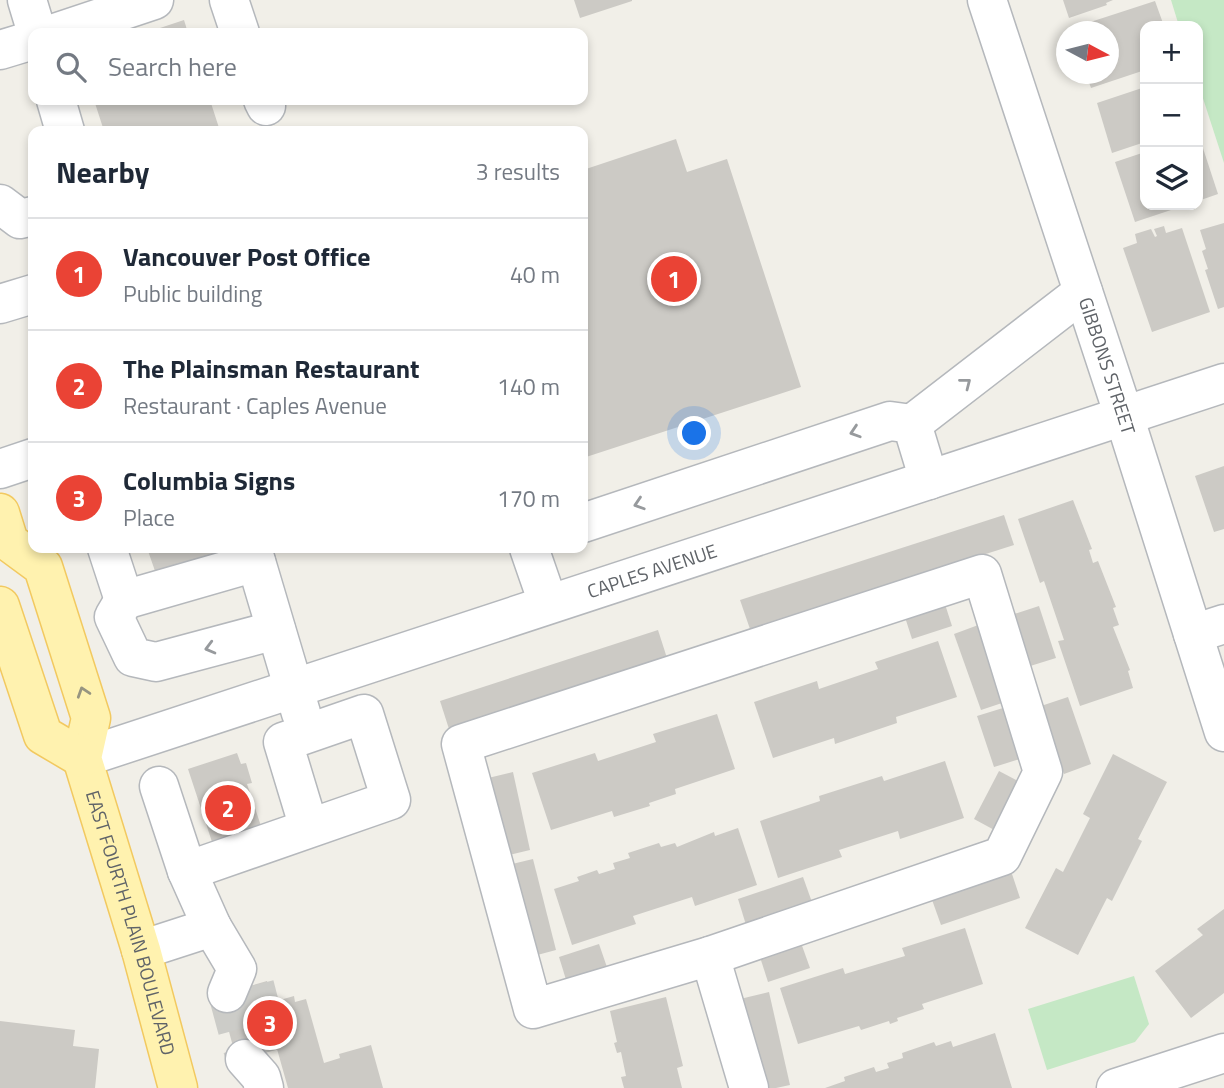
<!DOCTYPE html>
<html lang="en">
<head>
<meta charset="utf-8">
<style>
	body { margin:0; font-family:"Titillium Web",sans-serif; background:#f6f6f7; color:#1f2937 }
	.controls { position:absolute; right:21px; top:21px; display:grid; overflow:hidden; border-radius:14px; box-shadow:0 4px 10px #0003 }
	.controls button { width:63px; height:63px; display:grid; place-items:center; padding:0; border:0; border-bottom:2px solid #e0e1e3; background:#fff; color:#1f2937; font:35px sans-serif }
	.compass { position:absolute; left:1056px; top:21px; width:63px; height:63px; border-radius:50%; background:#fff; box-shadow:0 4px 10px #0003; rotate:97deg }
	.you { position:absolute; left:695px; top:434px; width:24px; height:24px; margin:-18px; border:5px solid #fff; border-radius:50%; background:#1a73e8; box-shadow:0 0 0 10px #1a73e833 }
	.badge { display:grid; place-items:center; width:46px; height:46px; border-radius:50%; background:#ea4335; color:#fff; font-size:23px; font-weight:700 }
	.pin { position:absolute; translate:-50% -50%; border:4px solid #fff; box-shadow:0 2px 7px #0006 }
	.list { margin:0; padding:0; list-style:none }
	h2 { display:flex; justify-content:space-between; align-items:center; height:91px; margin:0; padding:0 28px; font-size:30px }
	h2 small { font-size:23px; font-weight:400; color:#747a83 }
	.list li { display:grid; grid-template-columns:46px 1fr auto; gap:21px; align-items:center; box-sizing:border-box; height:112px; padding:0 28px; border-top:2px solid #e0e1e3 }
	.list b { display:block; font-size:26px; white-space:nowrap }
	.list p { margin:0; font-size:23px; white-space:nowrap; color:#747a83 }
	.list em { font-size:23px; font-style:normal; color:#747a83 }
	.icon { flex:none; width:38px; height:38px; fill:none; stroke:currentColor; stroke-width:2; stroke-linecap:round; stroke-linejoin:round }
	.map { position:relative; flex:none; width:1224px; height:1088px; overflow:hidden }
	.search { position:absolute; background:#fff; box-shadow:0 4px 10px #0003; left:28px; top:28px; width:560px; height:77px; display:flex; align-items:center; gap:18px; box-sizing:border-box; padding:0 24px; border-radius:14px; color:#747a83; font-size:26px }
	.panel { position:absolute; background:#fff; box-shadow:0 4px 10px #0003; left:28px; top:126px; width:560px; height:427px; border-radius:14px }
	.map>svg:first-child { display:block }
	.green { fill:#c5e8c5 }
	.building { fill:#cccac5 }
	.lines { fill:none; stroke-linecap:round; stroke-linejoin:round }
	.minor-tunnel { stroke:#ccccc8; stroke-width:38; stroke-dasharray:38 19; stroke-linecap:butt }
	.minor-casing { stroke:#b5b8bc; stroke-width:41 }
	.major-casing { stroke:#f2c960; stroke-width:41 }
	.minor { stroke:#fff; stroke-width:38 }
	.major { stroke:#fff2af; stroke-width:38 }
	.oneway { stroke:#979a9d }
	.oneway2 { stroke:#979581 }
	.labels { text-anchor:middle; stroke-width:6; stroke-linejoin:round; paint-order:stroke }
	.street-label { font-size:19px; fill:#5f6368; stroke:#fff }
</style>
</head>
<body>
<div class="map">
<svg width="1224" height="1088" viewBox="0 0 1224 1088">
	<rect width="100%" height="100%" fill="#f1efe8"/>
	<g class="green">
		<polygon points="1171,0 1224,0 1224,163 1198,83 1198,26 1179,26"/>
		<polygon points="1134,976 1149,1024 1135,1042 1047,1070 1028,1009"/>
	</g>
	<g class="building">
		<polygon points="574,0 632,0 632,1 580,18"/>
		<polygon points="1063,0 1113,0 1106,3 1107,5 1069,18"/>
		<polygon points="1155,1 1164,26 1145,26 1145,70 1091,88 1086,74 1109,74 1109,32 1073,32 1072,28"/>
		<polygon points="184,20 188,33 145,33"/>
		<polygon points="1145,87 1145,142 1112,153 1097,103"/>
		<polygon points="94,100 210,100 220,131 118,131 117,128 104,131"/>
		<polygon points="1198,133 1218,194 1198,201"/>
		<polygon points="676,139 687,172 727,159 801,387 583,458 583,170"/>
		<polygon points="1145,152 1145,205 1186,205 1135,222 1115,162"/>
		<polygon points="1224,223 1224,307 1218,309 1205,270 1208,269 1202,251 1206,249 1200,230"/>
		<polygon points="1164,226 1166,233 1182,228 1210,312 1152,332 1123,248 1137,243 1135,234 1151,229 1155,237 1157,236 1154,229"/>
		<polygon points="1224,466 1224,529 1214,532 1195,476"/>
		<polygon points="1073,500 1092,549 1089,550 1093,563 1098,561 1116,607 1113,608 1119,625 1113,627 1130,670 1128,671 1133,688 1080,706 1058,641 1064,640 1044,581 1040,583 1018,519"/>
		<polygon points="1004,515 1014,545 750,629 740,600"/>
		<polygon points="147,548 225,548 229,561 187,575 183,562 155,571"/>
		<polygon points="943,598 952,626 912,639 903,611"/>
		<polygon points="1039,606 1056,658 1027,667 1011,615"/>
		<polygon points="981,624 1008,701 981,710 954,634"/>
		<polygon points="658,630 667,658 449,729 440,701"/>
		<polygon points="938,641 957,697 896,717 897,723 835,744 834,738 773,758 754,702 817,681 819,689 878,669 875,662"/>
		<polygon points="1068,697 1091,764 1064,774 1041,706"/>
		<polygon points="1003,708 1020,759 994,767 977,716"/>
		<polygon points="717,714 735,769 675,789 676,794 649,803 650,806 614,817 612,811 551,830 532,773 595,753 598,761 656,742 653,734"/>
		<polygon points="237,753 241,764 246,763 252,783 247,784 263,832 214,848 188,769"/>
		<polygon points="1113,754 1167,782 1138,839 1142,841 1112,901 1107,898 1078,955 1025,928 1056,868 1063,872 1090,818 1083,814"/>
		<polygon points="945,761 964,818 900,839 898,831 839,850 842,857 778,878 760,821 820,801 819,796 882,776 884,781"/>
		<polygon points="999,771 1024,784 998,832 974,819"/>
		<polygon points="513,772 530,850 501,857 484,779"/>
		<polygon points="738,828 757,885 695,906 692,897 633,916 636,924 572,945 554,889 579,881 577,877 597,870 599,874 615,869 613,863 630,858 628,853 659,843 661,847 675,843 677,847 714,832 715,836"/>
		<polygon points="533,859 556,950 526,958 504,866"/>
		<polygon points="1011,871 1020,898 941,925 931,897"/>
		<polygon points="803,877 813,905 747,928 738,899"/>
		<polygon points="1224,909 1224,993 1191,1018 1155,971 1203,935 1197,929"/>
		<polygon points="965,928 983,984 922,1004 924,1009 897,1018 898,1021 890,1024 889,1021 861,1030 859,1026 798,1044 780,988 843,968 845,974 905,956 902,948"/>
		<polygon points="800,940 810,968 768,982 759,954"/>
		<polygon points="599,944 609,973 568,986 559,957"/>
		<polygon points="267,981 273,1002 294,996 295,1002 306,999 324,1063 340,1058 339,1054 371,1045 383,1088 288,1088 277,1049 237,1061 219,995"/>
		<polygon points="769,992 790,1085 776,1088 762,1088 740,999"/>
		<polygon points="666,997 683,1066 677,1068 682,1088 624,1088 621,1077 626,1076 621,1052 617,1053 614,1043 617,1042 610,1011"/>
		<polygon points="0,1021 75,1030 73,1046 99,1049 95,1088 0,1088"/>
		<polygon points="995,1033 1012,1088 825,1088 845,1081 844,1077 874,1067 876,1072 889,1068 887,1063 903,1058 902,1053 934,1042 936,1046 951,1041 953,1047"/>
	</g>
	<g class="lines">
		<g class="minor-tunnel">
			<polyline points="255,985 272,1051"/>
			<polyline points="227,993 245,1059"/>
		</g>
		<defs>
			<g id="minor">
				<polyline points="27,0 37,33"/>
				<polyline points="229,0 240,33"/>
				<path id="s1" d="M987,0L1124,416L1224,732"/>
				<polyline points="55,33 154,0"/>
				<polyline points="0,50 33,40"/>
				<polyline points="56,100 65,131"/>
				<polyline points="263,100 266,106"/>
				<polyline points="0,204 20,219 33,216"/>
				<polyline points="0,304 33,294"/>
				<polyline points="912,424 1083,292"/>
				<polyline points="0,469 33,458"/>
				<polyline points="583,523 890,421 912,424 929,480"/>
				<polyline points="107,548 124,600"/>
				<polyline points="252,548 301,713"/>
				<polyline points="529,548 548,603"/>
				<polyline points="256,562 124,600 114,617 133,657 156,662 276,630"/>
				<polygon points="982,574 1043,772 1002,856 710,956 533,1009 461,744"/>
				<polyline points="1193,634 1224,624"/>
				<path id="s2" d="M82,758L1224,383"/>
				<polyline points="159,786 187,871 212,927"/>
				<polyline points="187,871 391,800 364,714 283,742 309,828"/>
				<polyline points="141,950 212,927 237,969 227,993"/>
				<polyline points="710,956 749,1088"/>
				<polyline points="245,1059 261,1077 264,1088"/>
				<polyline points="1116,1088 1224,1053"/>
			</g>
			<g id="major">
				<path id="s3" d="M0,513L9,542L43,567L91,718L82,758L141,950L178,1088"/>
				<polyline points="0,606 43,735 82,758"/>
			</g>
		</defs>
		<use href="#minor" class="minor-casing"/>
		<use href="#major" class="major-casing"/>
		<use href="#minor" class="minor"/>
		<use href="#major" class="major"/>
	</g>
	<defs><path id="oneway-chevron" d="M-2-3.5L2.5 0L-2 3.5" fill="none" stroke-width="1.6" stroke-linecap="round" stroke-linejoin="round" transform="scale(1.75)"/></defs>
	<g class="oneway">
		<use href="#oneway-chevron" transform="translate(966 383) rotate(-38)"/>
		<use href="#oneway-chevron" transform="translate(855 432) rotate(162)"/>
		<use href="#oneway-chevron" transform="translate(639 504) rotate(162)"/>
		<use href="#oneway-chevron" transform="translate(210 648) rotate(165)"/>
	</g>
	<use class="oneway2" href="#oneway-chevron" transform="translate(83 692) rotate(-108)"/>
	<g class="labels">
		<g class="street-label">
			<text dy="7" stroke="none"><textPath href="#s1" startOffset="385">GIBBONS STREET</textPath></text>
			<text dy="7" stroke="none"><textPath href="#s2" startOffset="600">CAPLES AVENUE</textPath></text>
			<text dy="7" stroke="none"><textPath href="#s3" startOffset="444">EAST FOURTH PLAIN BOULEVARD</textPath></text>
		</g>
	</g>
</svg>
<div class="controls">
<button>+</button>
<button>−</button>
<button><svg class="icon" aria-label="layers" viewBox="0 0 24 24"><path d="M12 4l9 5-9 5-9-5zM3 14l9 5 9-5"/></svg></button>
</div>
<svg class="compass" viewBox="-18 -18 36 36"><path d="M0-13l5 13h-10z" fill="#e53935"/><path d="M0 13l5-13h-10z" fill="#747a83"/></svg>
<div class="you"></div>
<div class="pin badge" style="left:674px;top:279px">1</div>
<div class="pin badge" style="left:228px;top:808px">2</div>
<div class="pin badge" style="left:270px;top:1023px">3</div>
<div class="search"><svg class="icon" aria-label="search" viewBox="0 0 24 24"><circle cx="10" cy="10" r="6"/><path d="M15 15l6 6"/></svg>Search here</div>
<section class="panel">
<h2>Nearby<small>3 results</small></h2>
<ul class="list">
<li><span class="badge">1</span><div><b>Vancouver Post Office</b><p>Public building</p></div><em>40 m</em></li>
<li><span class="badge">2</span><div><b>The Plainsman Restaurant</b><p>Restaurant · Caples Avenue</p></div><em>140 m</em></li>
<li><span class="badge">3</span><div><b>Columbia Signs</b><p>Place</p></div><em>170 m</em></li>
</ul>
</section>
</div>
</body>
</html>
